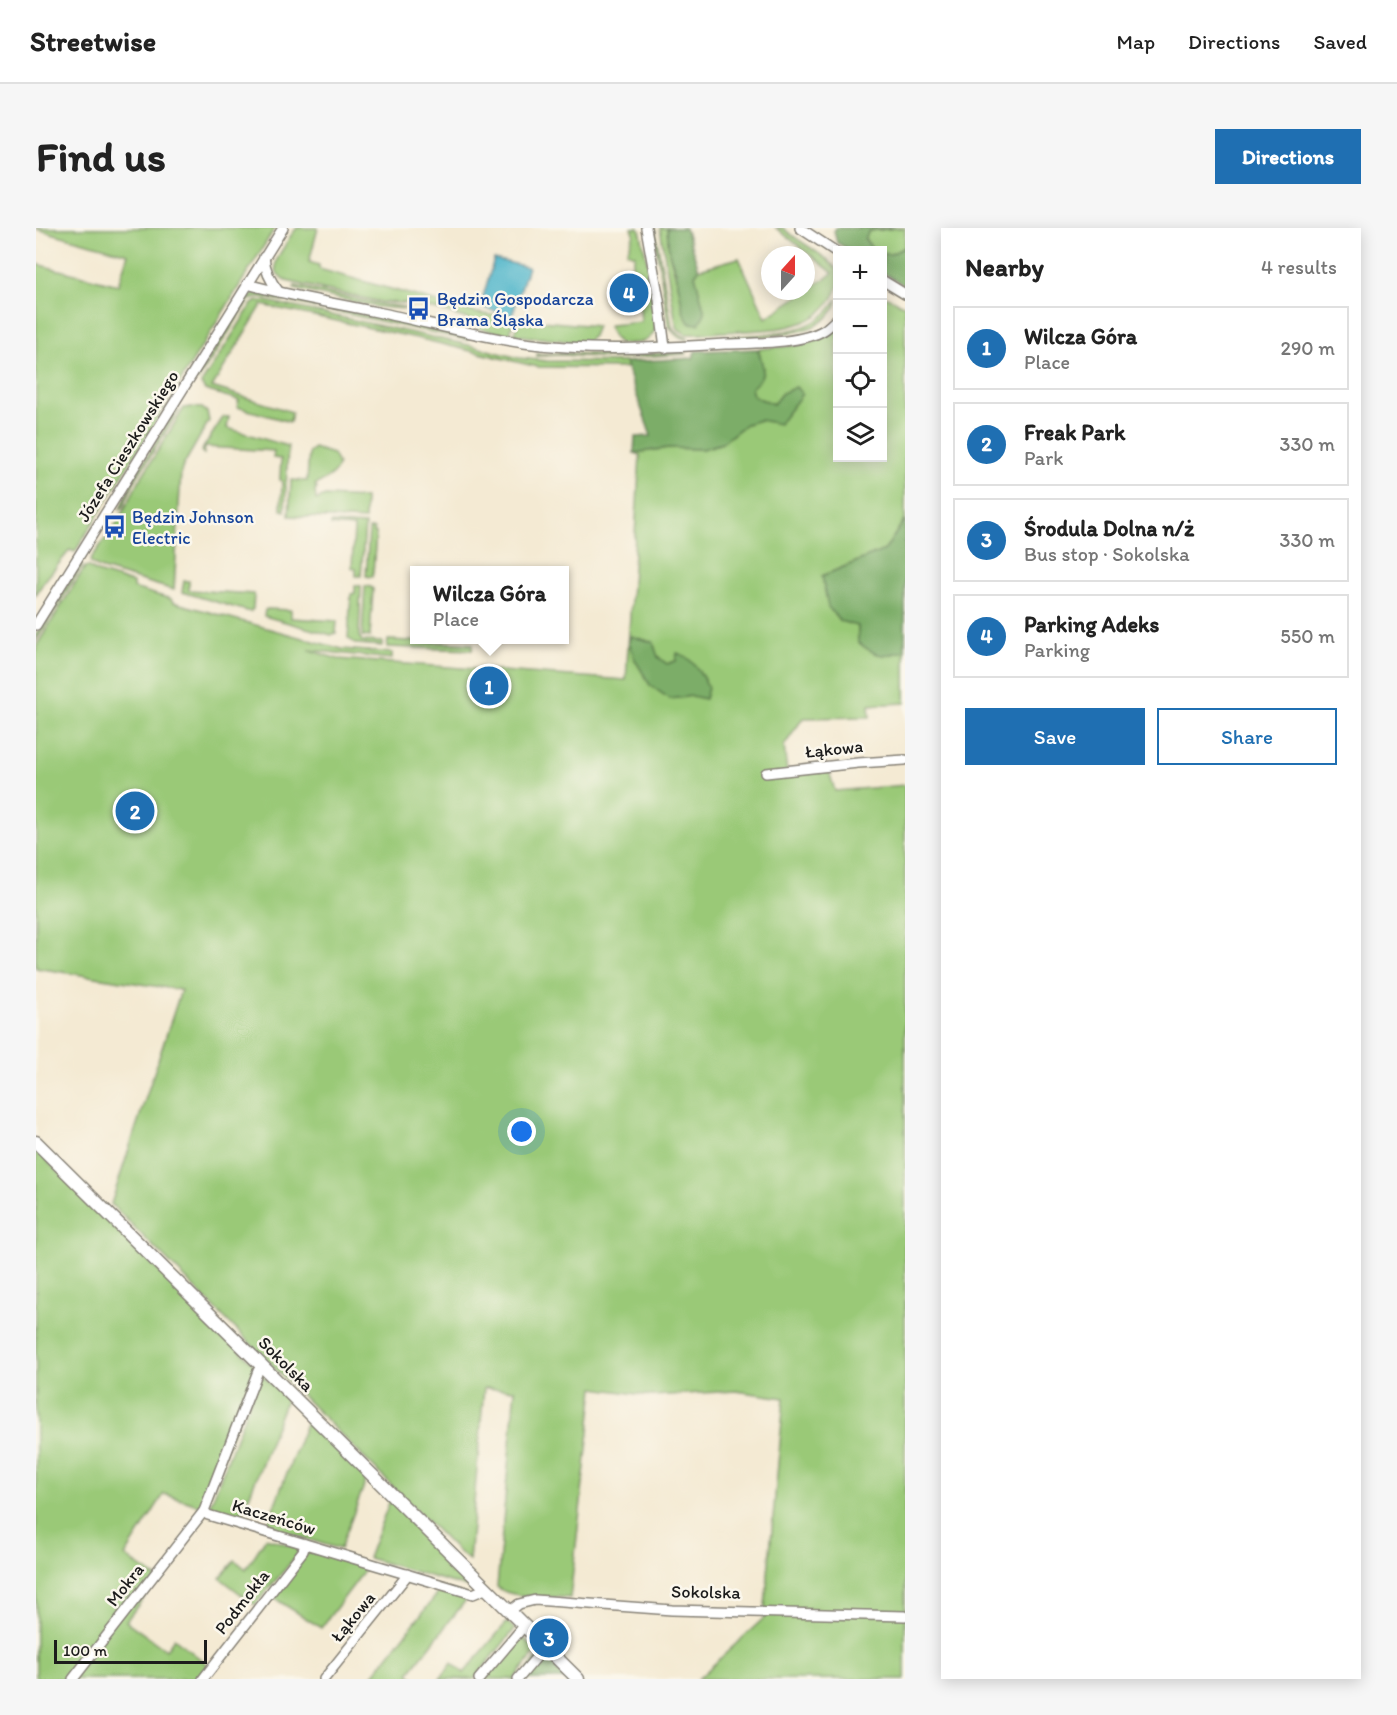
<!DOCTYPE html>
<html lang="en">
<head>
<meta charset="utf-8">
<style>
	body { margin:0; font-family:Itim,sans-serif; background:#f6f6f6; color:#222 }
	.controls { position:absolute; right:18px; top:18px; display:grid; overflow:hidden; border-radius:0px; box-shadow:0 3px 15px #0003 }
	.controls button { width:54px; height:54px; display:grid; place-items:center; padding:0; border:0; border-bottom:2px solid #e0e0e0; background:#fff; color:#222; font:30px sans-serif }
	.compass { position:absolute; left:725px; top:18px; width:54px; height:54px; border-radius:50%; background:#fff; box-shadow:0 3px 15px #0003; rotate:21deg }
	.scale { position:absolute; left:18px; bottom:15px; width:153px; box-sizing:border-box; padding-left:6px; border:3px solid #1c1c1c; border-top:0; font-size:16px; line-height:21px; white-space:nowrap; color:#1c1c1c; -webkit-text-stroke:4px #fbf7ec; paint-order:stroke }
	.you { position:absolute; left:486px; top:904px; width:21px; height:21px; margin:-15px; border:4px solid #fff; border-radius:50%; background:#1a73e8; box-shadow:0 0 0 9px #1a73e833 }
	.badge { display:grid; place-items:center; width:39px; height:39px; border-radius:50%; background:#1f6fb2; color:#fff; font-size:20px; font-weight:700 }
	.pin { position:absolute; translate:-50% -50%; border:3px solid #fff; box-shadow:0 2px 6px #0006 }
	.popup { position:absolute; left:374px; top:338px; width:159px; height:78px; box-sizing:border-box; display:grid; place-content:center; border-radius:0px; background:#fff; filter:drop-shadow(0 2px 4px #0005); font-size:20px; white-space:nowrap; color:#767676 }
	.popup b { font-size:22px; color:#222 }
	.popup::after { content:''; position:absolute; left:50%; top:100%; margin-left:-12px; border:12px solid transparent; border-top-color:#fff }
	.list { margin:0; padding:0; list-style:none }
	h2 { display:flex; justify-content:space-between; align-items:center; height:78px; margin:0; padding:0 24px; font-size:26px }
	h2 small { font-size:20px; font-weight:400; color:#767676 }
	.list li { display:grid; grid-template-columns:39px 1fr auto; gap:18px; align-items:center; box-sizing:border-box; height:84px; margin:0 12px 12px; padding:0 12px; border:2px solid #e0e0e0; border-radius:0px }
	.list b { display:block; font-size:22px; white-space:nowrap }
	.list p { margin:0; font-size:20px; white-space:nowrap; color:#767676 }
	.list em { font-size:20px; font-style:normal; color:#767676 }
	.actions { display:flex; gap:12px; padding:18px 24px }
	.actions a { flex:1; padding:14px 0; border:2px solid #1f6fb2; border-radius:0px; text-align:center; font-size:21px; color:#1f6fb2 }
	.actions .main { background:#1f6fb2; color:#fff }
	.icon { flex:none; width:33px; height:33px; fill:none; stroke:currentColor; stroke-width:2; stroke-linecap:round; stroke-linejoin:round }
	.map { position:relative; flex:none; width:869px; height:1451px; overflow:hidden; border-radius:0px }
	header { display:flex; align-items:center; gap:36px; box-sizing:border-box; height:84px; padding:0 30px; background:#fff; border-bottom:2px solid #e0e0e0 }
	header strong { font-size:28px }
	nav { display:flex; gap:33px; margin-inline-start:auto; font-size:21px }
	.intro { display:flex; align-items:center; justify-content:space-between; box-sizing:border-box; height:144px; padding:0 36px }
	h1 { margin:0; font-size:42px }
	.button { padding:15px 27px; border-radius:0px; background:#1f6fb2; color:#fff; font-size:21px; font-weight:700 }
	main { display:flex; gap:36px; padding:0 36px }
	aside { flex:1; background:#fff; border-radius:0px; box-shadow:0 3px 15px #0003 }
	.map>svg:first-child { display:block }
	.green { fill:#9ac977; stroke:#5b724a; stroke-width:1.5; fill-rule:evenodd }
	.forest { fill:#7bad68; stroke:#4c6442; stroke-width:1.5 }
	.water { fill:#4ab3c9; stroke:#336872; stroke-width:1.5 }
	.lines { fill:none; stroke-linecap:round; stroke-linejoin:round }
	.minor-casing { stroke:#888378; stroke-width:12 }
	.tertiary-casing { stroke:#888378; stroke-width:15 }
	.minor { stroke:#fff; stroke-width:9 }
	.tertiary { stroke:#fff; stroke-width:12 }
	.labels { text-anchor:middle; stroke-width:5; stroke-linejoin:round; paint-order:stroke }
	.transit-label { font-size:18px; fill:#164399; stroke:#fbf7ec; text-anchor:start }
	.street-label { font-size:18px; fill:#1c1c1c; stroke:#fbf7ec }
</style>
</head>
<body>
<header>
<strong>Streetwise</strong>
<nav><a>Map</a><a>Directions</a><a>Saved</a></nav>
</header>
<div class="intro"><h1>Find us</h1><a class="button">Directions</a></div>
<main>
<div class="map">
<svg width="869" height="1451" viewBox="0 0 869 1451">
	<rect width="100%" height="100%" fill="#fbf7ec"/>
	<filter id="ink" filterUnits="userSpaceOnUse"><feTurbulence type="fractalNoise" baseFrequency=".0167" numOctaves="2"/><feDisplacementMap in="SourceGraphic" scale="12" xChannelSelector="R" yChannelSelector="G"/><feConvolveMatrix kernelMatrix="1 2 1 2 8 2 1 2 1" color-interpolation-filters="sRGB"/></filter>
	<filter id="wash" filterUnits="userSpaceOnUse"><feTurbulence type="fractalNoise" baseFrequency=".008" numOctaves="4" result="noise"/><feDisplacementMap in="SourceGraphic" scale="24" xChannelSelector="R" yChannelSelector="G"/><feGaussianBlur stdDeviation="1.35" result="paint"/><feColorMatrix in="noise" values="0 0 0 0 0 0 0 0 0 0 0 0 0 0 0 0 0 1.4 0 .05"/><feComposite in="paint" operator="in"/></filter>
	<g filter="url(#wash)">
		<rect width="100%" height="100%" fill="#f4ead3"/>
		<g class="green">
			<polygon points="0,0 239,0 39,324 34,322 7,355 0,367 0,36 82,57 92,26 0,1"/>
			<path d="M261,0H282L273,34L283,37V41L441,85L476,90L477,93L474,107L440,100L441,94L402,82L368,75L345,74L250,53C232,43 241,29 250,16C253,10 257,4 261,0Z"/>
			<path d="M596,0H603L604,2C608,20 626,91 618,104C611,117 597,115 584,116L577,109L573,99L574,97L605,94L601,49H593L599,27L591,24L598,6Z"/>
			<path d="M617,0H619L636,99L640,104L651,110V112C642,109 638,106 633,98Z"/>
			<path d="M624,0H631L633,25L643,60H662L659,47L663,41L703,30L730,90L797,45L740,0H747C759,12 796,30 801,43C809,66 784,89 765,95C743,103 710,103 687,104C674,105 662,107 650,106L642,101L640,96Z"/>
			<polygon points="860,0 869,0 869,19 855,26 847,26 846,22 837,22 829,11 833,3"/>
			<polygon points="259,58 344,76 368,79 369,81 341,79 258,61"/>
			<polygon points="227,65 249,71 248,73 225,69 213,72 162,152 160,151 207,74 218,66"/>
			<path d="M847,69H851L869,78V291L849,322L786,348L804,393L822,398V414C840,429 846,429 869,423V475L833,477L834,489L767,490L748,518L751,544L792,540L799,563L869,557V1451H662L729,1389V1378L748,1170L700,1163L616,1168L558,1160L534,1370C516,1368 473,1371 461,1359L479,1162L448,1160L433,1332L420,1322L75,976L145,762L0,740V421L1,417L49,339H53L61,344L97,355V360L135,371L137,374L306,421L356,425V431L273,422L302,431L590,452L604,227L598,225L632,220L667,221L686,215L710,196L724,192L746,165L737,176L717,168L715,160L727,140L722,121C751,118 779,119 801,99L802,230H846ZM594,408C610,412 618,427 631,436L640,433L641,426L656,468L634,471L614,457L593,415Z"/>
			<polygon points="256,71 432,109 432,112 255,74"/>
			<path d="M801,71C802,82 787,94 778,98C764,105 701,115 689,109C727,106 780,109 801,71Z"/>
			<polygon points="222,73 230,73 428,116 483,130 511,133 589,134 591,140 502,139 381,110 226,77 176,159 256,184 254,194 201,179 203,172 169,162 165,156 216,76"/>
			<polygon points="483,91 561,98 557,108 549,115 478,107"/>
			<polygon points="649,124 650,126 584,130 526,127 501,128 501,126 527,125 583,127"/>
			<polygon points="155,179 166,180 171,184 173,193 147,238 145,244 138,362 63,340 55,335 54,332 81,295 103,253 148,180"/>
			<polygon points="143,182 98,254 87,279 84,281 97,251 137,186"/>
			<polygon points="188,189 193,189 191,200 252,218 249,283 245,282 246,253 244,252 244,250 245,231 237,230 238,223 169,219 168,226 166,224 167,220 186,191"/>
			<path d="M278,220L297,226L302,236C300,248 289,251 279,257L281,261L279,262L280,272L289,268L329,270V292L253,288L255,252L271,253L273,224Z"/>
			<polygon points="295,295 329,297 325,348 320,348 320,341 316,340 318,299 295,297"/>
			<polygon points="333,301 338,301 338,305 340,305 337,345 336,349 330,348"/>
			<polygon points="44,336 46,338 0,413 0,407"/>
			<polygon points="148,353 153,353 153,362 218,366 217,381 214,384 146,364"/>
			<polygon points="319,357 325,358 323,408 326,413 346,414 346,418 320,416 312,410 315,366 319,365"/>
			<polygon points="329,358 335,359 337,361 334,409 326,408"/>
			<polygon points="231,381 255,382 255,390 301,393 300,405 295,407 228,388 229,382"/>
			<polygon points="352,412 437,416 436,422 351,419"/>
			<polygon points="0,922 221,1139 168,1279 128,1266 89,1328 122,1351 90,1393 130,1422 138,1410 172,1437 161,1451 0,1451"/>
			<polygon points="225,1145 250,1172 205,1290 173,1280"/>
			<polygon points="271,1193 331,1250 304,1321 230,1299"/>
			<polygon points="354,1272 441,1362 332,1330"/>
			<polygon points="230,1310 261,1319 262,1326 219,1377 184,1350 199,1332 210,1341"/>
			<polygon points="276,1322 332,1338 285,1400 238,1370 269,1327"/>
			<polygon points="406,1360 445,1372 430,1372 373,1445 379,1451 334,1451"/>
			<polygon points="471,1394 479,1401 438,1451 404,1451 416,1435 428,1445"/>
			<polygon points="484,1406 501,1423 478,1451 447,1451"/>
		</g>
		<g class="forest">
			<polygon points="631,0 649,0 663,41 659,47 669,85 663,96 653,95 647,83 640,44 633,25"/>
			<polygon points="800,0 860,0 833,3 829,11 837,22 814,22 801,15 798,3"/>
			<polygon points="869,19 869,58 846,44 847,26 855,26"/>
			<path d="M722,121C727,139 732,147 715,160L717,168L737,176L746,165L760,159L766,166L743,196L724,192L710,196L686,215L667,221L632,220L598,225L599,209L615,208L589,134L657,130L659,123Z"/>
			<path d="M869,291V423C846,429 840,429 822,414V398L804,393L792,379L786,348L849,322Z"/>
			<path d="M594,408L617,414L622,429L631,436L640,433L641,425C657,429 666,446 672,460L669,471L656,468L634,471L614,457L599,432L593,415Z"/>
			<path d="M509,1427C517,1435 521,1443 529,1451H484L503,1428Z"/>
		</g>
		<polygon class="water" points="458,31 492,39 476,88 444,79"/>
	</g>
	<g filter="url(#ink)">
		<g class="lines">
			<defs>
				<g id="minor">
					<polyline points="610,0 623,72 629,120"/>
					<polyline points="764,0 802,25"/>
					<path d="M228,29C229,43 234,53 243,64"/>
					<polyline points="846,52 869,66"/>
					<path d="M211,56C254,68 298,75 341,84C390,94 439,108 488,115C555,124 623,120 689,116C716,115 765,116 788,102C793,99 797,94 802,90"/>
					<polyline points="0,397 247,0"/>
					<polyline points="730,545 822,535 869,532"/>
					<polyline points="168,1283 172,1287 437,1366 449,1361"/>
					<polyline points="473,1384 483,1376 499,1372 636,1382 869,1388"/>
					<polyline points="37,1451 168,1283 222,1143 227,1139"/>
					<polyline points="167,1451 267,1323 269,1316"/>
					<polyline points="288,1451 369,1350 371,1346"/>
					<polyline points="443,1451 488,1398"/>
					<polyline points="482,1451 509,1419"/>
				</g>
				<polyline id="tertiary" points="0,914 542,1451"/>
			</defs>
			<use href="#minor" class="minor-casing"/>
			<use href="#tertiary" class="tertiary-casing"/>
			<use href="#minor" class="minor"/>
			<use href="#tertiary" class="tertiary"/>
		</g>
	</g>
	<defs>
		<symbol id="bus-bare" viewBox="-9 -9 18 18"><path d="M-5-6H5V4H4V6H2V4H-2V6H-4V4H-5ZM-3.5-4V0h7V-4ZM-3.5 1.2v1.5H-2V1.2ZM2 1.2v1.5H3.5V1.2Z" fill="#1a4fb4" stroke="#fbf7ec" stroke-width="2.5" paint-order="stroke"/></symbol>
	</defs>
	<g fill-rule="evenodd">
		<use href="#bus-bare" x="366" y="64" width="33" height="33"/>
		<use href="#bus-bare" x="62" y="282" width="33" height="33"/>
	</g>
	<g class="labels">
		<g class="transit-label">
			<text x="401" y="77">Będzin Gospodarcza<tspan x="401" dy="21">Brama Śląska</tspan></text>
			<text x="96" y="295">Będzin Johnson<tspan x="96" dy="21">Electric</tspan></text>
		</g>
		<g class="street-label">
			<text transform="translate(92 218) rotate(-58)" y="6">Józefa Cieszkowskiego</text>
			<text transform="translate(798 521) rotate(-6)" y="6">Łąkowa</text>
			<text transform="translate(250 1136) rotate(45)" y="6">Sokolska</text>
			<text transform="translate(238 1289) rotate(17)" y="6">Kaczeńców</text>
			<text transform="translate(89 1357) rotate(-52)" y="6">Mokra</text>
			<text transform="translate(670 1364) rotate(1)" y="6">Sokolska</text>
			<text transform="translate(206 1374) rotate(-52)" y="6">Podmokła</text>
			<text transform="translate(317 1389) rotate(-51)" y="6">Łąkowa</text>
		</g>
	</g>
</svg>
<div class="controls">
<button>+</button>
<button>−</button>
<button><svg class="icon" aria-label="locate" viewBox="0 0 24 24"><circle cx="12" cy="12" r="6"/><path d="M12 2v4M12 18v4M2 12h4M18 12h4"/></svg></button>
<button><svg class="icon" aria-label="layers" viewBox="0 0 24 24"><path d="M12 4l9 5-9 5-9-5zM3 14l9 5 9-5"/></svg></button>
</div>
<svg class="compass" viewBox="-18 -18 36 36"><path d="M0-13l5 13h-10z" fill="#e53935"/><path d="M0 13l5-13h-10z" fill="#767676"/></svg>
<div class="scale">100 m</div>
<div class="you"></div>
<div class="pin badge" style="left:453px;top:458px">1</div>
<div class="popup"><b>Wilcza Góra</b>Place</div>
<div class="pin badge" style="left:99px;top:583px">2</div>
<div class="pin badge" style="left:513px;top:1410px">3</div>
<div class="pin badge" style="left:593px;top:65px">4</div>
</div>
<aside>
<h2>Nearby<small>4 results</small></h2>
<ul class="list">
<li><span class="badge">1</span><div><b>Wilcza Góra</b><p>Place</p></div><em>290 m</em></li>
<li><span class="badge">2</span><div><b>Freak Park</b><p>Park</p></div><em>330 m</em></li>
<li><span class="badge">3</span><div><b>Środula Dolna n/ż</b><p>Bus stop · Sokolska</p></div><em>330 m</em></li>
<li><span class="badge">4</span><div><b>Parking Adeks</b><p>Parking</p></div><em>550 m</em></li>
</ul>
<div class="actions"><a class="main">Save</a><a>Share</a></div>
</aside>
</main>
</body>
</html>
